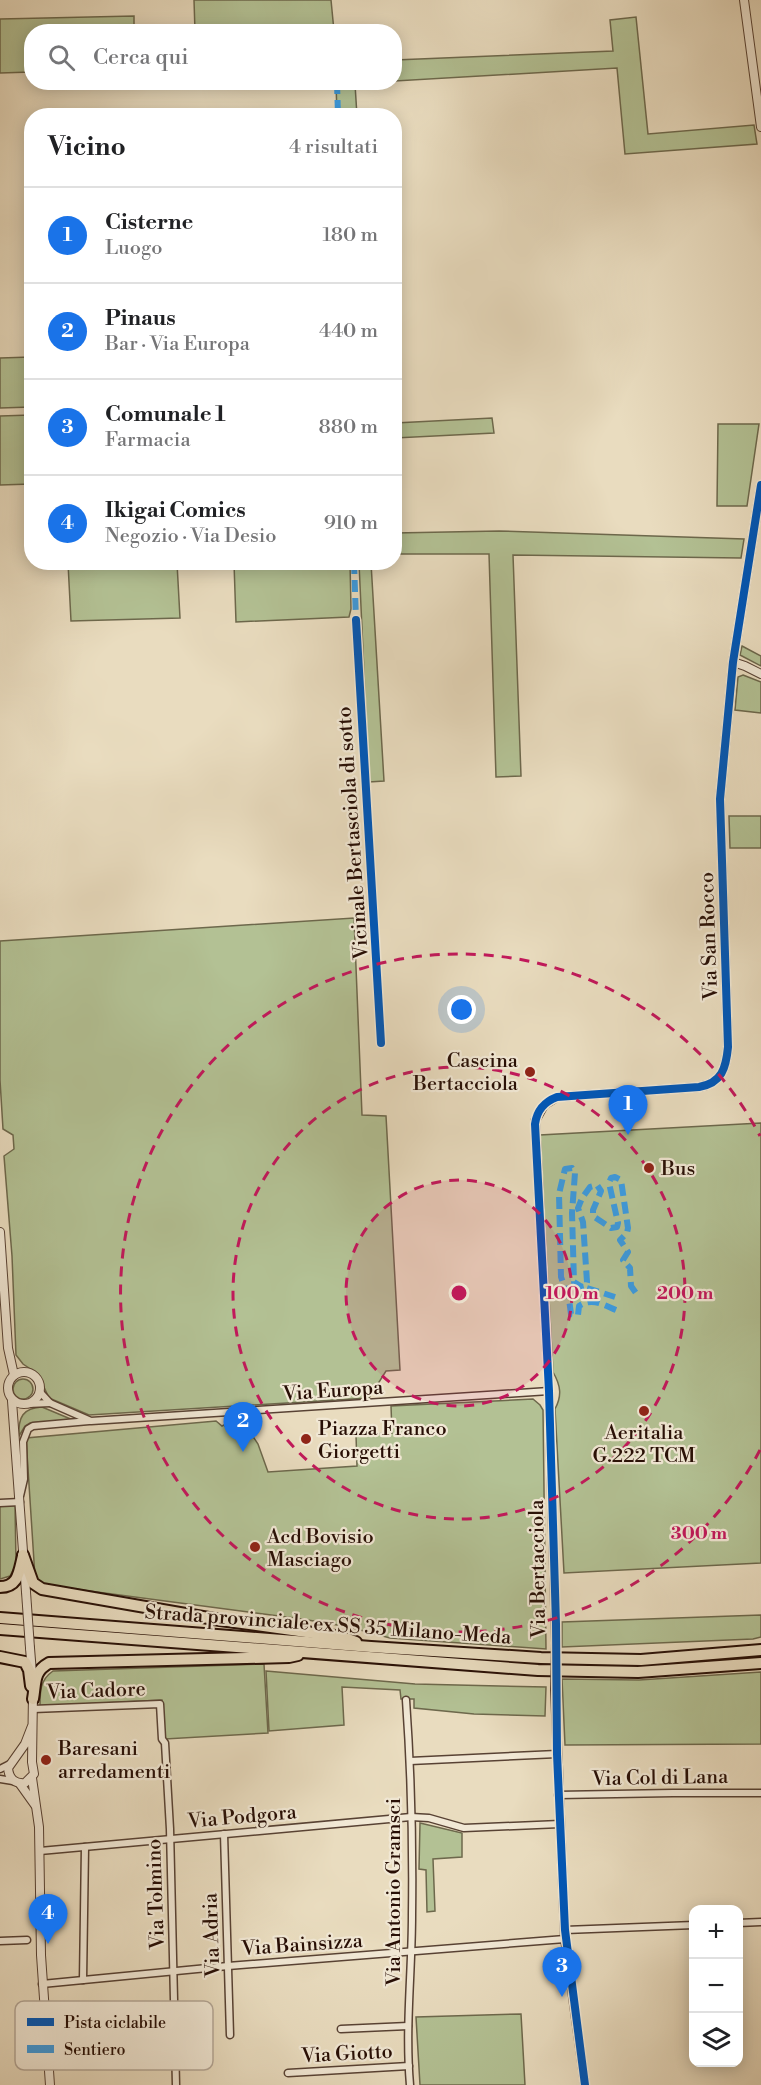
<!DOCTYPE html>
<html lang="it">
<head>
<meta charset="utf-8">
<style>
	body { margin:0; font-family:"Libre Bodoni",serif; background:#f2f2f2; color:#202124 }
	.controls { position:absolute; right:18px; bottom:18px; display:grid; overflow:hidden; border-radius:12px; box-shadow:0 3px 15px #0003 }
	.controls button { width:54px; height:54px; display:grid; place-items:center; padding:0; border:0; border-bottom:2px solid #e0e0e0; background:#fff; color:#202124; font:30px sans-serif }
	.you { position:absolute; left:462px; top:1010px; width:21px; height:21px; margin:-15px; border:4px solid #fff; border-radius:50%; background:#1a73e8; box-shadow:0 0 0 9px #1a73e833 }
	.badge { display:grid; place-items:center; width:39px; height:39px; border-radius:50%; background:#1a73e8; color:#fff; font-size:20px; font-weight:700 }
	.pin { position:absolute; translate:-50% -50px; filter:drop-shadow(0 2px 3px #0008) }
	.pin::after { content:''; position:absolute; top:32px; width:21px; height:18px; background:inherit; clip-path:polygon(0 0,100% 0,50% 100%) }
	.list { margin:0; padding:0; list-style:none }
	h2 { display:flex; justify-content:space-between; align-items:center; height:78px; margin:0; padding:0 24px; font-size:26px }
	h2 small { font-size:20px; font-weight:400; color:#757577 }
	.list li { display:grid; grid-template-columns:39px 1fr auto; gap:18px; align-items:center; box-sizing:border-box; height:96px; padding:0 24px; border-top:2px solid #e0e0e0 }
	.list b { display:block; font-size:22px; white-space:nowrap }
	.list p { margin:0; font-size:20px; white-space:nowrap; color:#757577 }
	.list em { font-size:20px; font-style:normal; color:#757577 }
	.icon { flex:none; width:33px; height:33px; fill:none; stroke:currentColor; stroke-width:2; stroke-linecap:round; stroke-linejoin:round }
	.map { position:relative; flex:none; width:761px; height:2085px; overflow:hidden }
	.search { position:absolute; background:#fff; box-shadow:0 3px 15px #0003; left:24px; top:24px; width:378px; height:66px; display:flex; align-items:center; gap:15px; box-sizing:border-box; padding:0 21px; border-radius:24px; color:#757577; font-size:22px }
	.panel { position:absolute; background:#fff; box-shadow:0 3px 15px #0003; left:24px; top:108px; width:378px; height:462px; border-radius:24px }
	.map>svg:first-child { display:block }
	.green { fill:#b3c194; stroke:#6d684c; stroke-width:1.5 }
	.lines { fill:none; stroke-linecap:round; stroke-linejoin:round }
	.minor-casing { stroke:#584234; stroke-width:9 }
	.tertiary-casing { stroke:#584234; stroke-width:10 }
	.trunk-casing { stroke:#270e05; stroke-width:14 }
	.minor { stroke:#f1e8d5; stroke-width:6 }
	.tertiary { stroke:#f1e8d5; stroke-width:8 }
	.trunk { stroke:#e9dcbf; stroke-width:10 }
	.tertiary-bridge-casing { stroke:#584234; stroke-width:10; stroke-linecap:butt }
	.tertiary-bridge { stroke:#f1e8d5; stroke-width:8 }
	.quiet { stroke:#3d9add; stroke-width:6; stroke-dasharray:12 6; stroke-linecap:butt }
	.cycleway-casing { stroke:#f1e8d5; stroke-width:11 }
	.cycleway { stroke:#0057b8; stroke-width:8 }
	.ring { fill:none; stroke:#c2185b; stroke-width:3; stroke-dasharray:10 8 }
	.poi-dot { fill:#8f2418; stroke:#f1e8d5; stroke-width:2 }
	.labels { text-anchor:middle; stroke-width:4.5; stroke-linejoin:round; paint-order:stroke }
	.street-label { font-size:20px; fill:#270e05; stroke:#f1e8d5 }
	.poi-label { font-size:20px; fill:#270e05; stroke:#f1e8d5; text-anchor:start }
	.key { fill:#f1e8d5; stroke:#b4a797; stroke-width:1.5 }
	.key-label { font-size:16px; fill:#270e05 }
	.centre { fill:#c2185b; stroke:#f1e8d5; stroke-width:3 }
	.ring-label { font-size:18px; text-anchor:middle; font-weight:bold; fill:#c2185b; stroke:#f1e8d5; stroke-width:4.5; stroke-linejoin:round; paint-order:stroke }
</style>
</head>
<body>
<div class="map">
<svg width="761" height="2085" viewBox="0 0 761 2085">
	<rect width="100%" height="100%" fill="#e9dcbf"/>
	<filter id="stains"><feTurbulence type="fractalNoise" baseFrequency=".00333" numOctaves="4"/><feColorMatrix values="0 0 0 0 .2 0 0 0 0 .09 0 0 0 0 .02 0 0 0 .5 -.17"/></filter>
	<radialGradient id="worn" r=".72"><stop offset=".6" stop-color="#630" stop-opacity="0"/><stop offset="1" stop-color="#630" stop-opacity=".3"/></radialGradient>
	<g class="green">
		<polygon points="194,0 331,0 334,31 195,31"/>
		<polygon points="134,16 134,31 32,32 31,72 0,73 0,19"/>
		<polygon points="636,17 648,134 754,125 757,144 625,154 617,68 395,81 395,60 613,51 610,20"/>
		<polygon points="336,83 336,82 375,83 355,84 357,116 337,115"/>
		<polygon points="31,357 31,407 0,408 0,358"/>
		<polygon points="31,415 31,484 0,485 0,416"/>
		<polygon points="492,418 494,433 395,438 395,423"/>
		<polygon points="718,424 759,424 747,506 717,506"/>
		<polygon points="499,531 744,539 741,558 513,555 521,776 496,777 489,554 395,554 395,533"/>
		<polygon points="68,563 177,563 180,618 71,621"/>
		<polygon points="234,563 350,563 351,609 349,617 236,622"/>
		<polygon points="359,563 371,563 384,781 369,782"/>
		<polygon points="742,646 761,656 761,666 740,655"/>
		<polygon points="743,675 761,682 761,713 735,710 738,677"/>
		<polygon points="729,816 761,816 761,848 730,848"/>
		<polygon points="354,918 362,1115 386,1116 400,1370 386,1371 369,1398 89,1415 49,1398 38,1374 23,1364 16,1355 12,1256 4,1156 14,1149 13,1135 3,1129 0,1080 0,941"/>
		<path d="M761,1123V1563L564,1573L555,1409C562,1396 561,1386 553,1372L540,1135Z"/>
		<circle cx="23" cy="1389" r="10"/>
		<polygon points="533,1399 540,1405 543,1410 546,1649 390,1638 349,1627 302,1619 44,1585 35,1577 26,1438 216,1421 222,1426 224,1425 241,1443 252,1435 258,1444 268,1472 357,1466 356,1435 392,1433 391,1406"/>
		<path d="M42,1407L73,1420L30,1423L25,1426L19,1436C18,1417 23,1408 42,1407Z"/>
		<polygon points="15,1505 16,1564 10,1576 0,1579 0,1506"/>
		<polygon points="761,1615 761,1637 753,1639 562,1647 562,1622"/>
		<path d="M264,1664L268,1733L165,1739L162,1700L40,1706C40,1691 40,1680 53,1671Z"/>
		<polygon points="266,1671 415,1684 546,1687 545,1716 474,1714 414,1708 414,1699 401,1699 400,1690 342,1687 344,1725 269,1731"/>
		<polygon points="761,1672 761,1744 565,1745 562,1679 639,1680"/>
		<polygon points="420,1823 462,1833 462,1857 433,1859 435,1911 427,1912 426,1870 419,1869"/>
		<polygon points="521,2014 525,2085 420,2085 416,2017"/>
	</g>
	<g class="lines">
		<defs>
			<g id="minor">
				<polyline points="40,1392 50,1403 91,1421 549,1391"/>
				<polyline points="28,1404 50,1403"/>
				<polyline points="20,1496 24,1479 23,1442 28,1429 33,1426 89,1421"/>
				<polyline points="0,1503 20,1502"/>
				<path d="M406,1700C411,1771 413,1844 412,1915C412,1972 405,2028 410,2085"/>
				<polyline points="33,1709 160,1704 162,1739 165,1743 170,1829 176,2085"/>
				<polyline points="410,1761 557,1754"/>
				<polyline points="0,1769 10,1764"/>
				<polyline points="0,1779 13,1781"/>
				<polyline points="558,1795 673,1793 761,1793"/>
				<polyline points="224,1834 230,2035"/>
				<polyline points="40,1851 411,1817 429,1818 464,1828 560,1824"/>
				<polyline points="738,1923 761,1922"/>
				<polyline points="565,1930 694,1925"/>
				<polyline points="0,1941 27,1940"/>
				<polyline points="83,1980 85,1847"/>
				<polyline points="42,1984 228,1966 565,1939"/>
				<polyline points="341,2029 408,2026"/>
				<polyline points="49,2066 176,2056"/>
				<polyline points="288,2073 409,2066"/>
			</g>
			<g id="tertiary">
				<polyline points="744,0 761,127"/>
				<polyline points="733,662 745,666 761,674"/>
				<polyline points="0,1232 8,1348 14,1375"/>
				<circle cx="24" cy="1388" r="16"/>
				<polyline points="12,1401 26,1592"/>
				<path d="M556,1643L549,1391L535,1121L544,1105L557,1097L699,1087C722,1083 726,1068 728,1047L720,799L733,662L761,485"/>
				<polyline points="30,1648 32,1673"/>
				<polyline points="555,1690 565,1939 585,2085"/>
				<path d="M32,1726L25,1744L8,1768C9,1779 15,1784 25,1783L34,1774L32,1762L33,1694"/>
				<polyline points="32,1778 39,1827 41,1955 50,2085"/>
				<polyline points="20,1784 35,1805"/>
			</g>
			<g id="trunk">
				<polyline points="23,1555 33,1583 42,1589 220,1620 342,1637 356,1642"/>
				<path d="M0,1587C19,1587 19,1571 23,1556"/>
				<polyline points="0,1618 371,1647 541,1658 641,1660 761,1650"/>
				<polyline points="0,1629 538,1670 638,1672 761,1663"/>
				<polyline points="0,1657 25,1662 29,1670 31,1686"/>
				<path d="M33,1699C36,1682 33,1672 49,1663L289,1657L298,1655"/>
			</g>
		</defs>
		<use href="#minor" class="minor-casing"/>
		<use href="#tertiary" class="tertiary-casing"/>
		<use href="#trunk" class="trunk-casing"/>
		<use href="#minor" class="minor"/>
		<use href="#tertiary" class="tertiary"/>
		<use href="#trunk" class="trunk"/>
		<defs>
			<g id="tertiary-bridge">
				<polyline points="26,1592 30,1648"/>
				<polyline points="555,1690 556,1643"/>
			</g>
		</defs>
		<use href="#tertiary-bridge" class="tertiary-bridge-casing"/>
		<use href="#tertiary-bridge" class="tertiary-bridge"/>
		<g class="quiet">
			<polyline points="335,31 335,32"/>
			<polyline points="337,82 338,116"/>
			<polyline points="354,562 356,620"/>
			<polyline points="587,1288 615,1297"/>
			<path d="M616,1310C604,1305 592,1297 579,1306L578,1315L571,1314L569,1299L561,1277L559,1194L565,1169L572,1168L575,1173L572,1213L574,1282L582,1287L586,1286L587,1282L583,1222L578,1208L582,1198L590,1187L597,1185L601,1191L593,1210V1216L611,1228L617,1227L618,1223L609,1183L611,1178L615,1177L621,1180L628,1228L627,1233L620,1240L628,1252L623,1260L630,1268L631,1286L638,1296"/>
		</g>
		<defs>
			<g id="cycleway">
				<polyline points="356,620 381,1043"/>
				<path d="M585,2085L565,1930L557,1754L556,1624L549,1391L535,1124C537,1110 544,1102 557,1097L699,1087C722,1083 726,1068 728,1047L720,799L733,662L761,485"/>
			</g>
		</defs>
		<use href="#cycleway" class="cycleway-casing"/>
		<use href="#cycleway" class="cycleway"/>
	</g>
	<circle cx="459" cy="1293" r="113" fill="#c2185b" fill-opacity=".12"/>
	<g class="ring">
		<circle cx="459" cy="1293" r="113"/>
		<circle cx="459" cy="1293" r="226"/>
		<path d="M760 1450A339 339 0 1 1 760 1136"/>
	</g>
	<g class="poi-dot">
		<circle cx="530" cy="1072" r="6"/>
		<circle cx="649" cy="1168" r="6"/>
		<circle cx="644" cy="1411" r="6"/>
		<circle cx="306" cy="1439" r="6"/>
		<circle cx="255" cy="1547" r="6"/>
		<circle cx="46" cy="1760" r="6"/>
	</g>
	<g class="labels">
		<g class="street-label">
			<text transform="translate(352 833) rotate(-94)" y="7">Vicinale Bertasciola di sotto</text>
			<text transform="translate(708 936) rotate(-92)" y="7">Via San Rocco</text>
			<text transform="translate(333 1390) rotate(-4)" y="7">Via Europa</text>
			<text transform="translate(537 1569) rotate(-91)" y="7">Via Bertacciola</text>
			<text transform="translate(328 1624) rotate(4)" y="7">Strada provinciale ex SS 35 Milano-Meda</text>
			<text transform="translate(96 1690) rotate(-2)" y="7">Via Cadore</text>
			<text transform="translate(660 1777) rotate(-1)" y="7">Via Col di Lana</text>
			<text transform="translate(242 1816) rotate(-5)" y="7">Via Podgora</text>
			<text transform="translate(393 1892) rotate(-90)" y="7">Via Antonio Gramsci</text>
			<text transform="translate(155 1894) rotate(-92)" y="7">Via Tolmino</text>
			<text transform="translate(211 1935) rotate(-92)" y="7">Via Adria</text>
			<text transform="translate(302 1944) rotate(-4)" y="7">Via Bainsizza</text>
			<text transform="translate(347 2053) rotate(-3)" y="7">Via Giotto</text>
		</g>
		<g class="poi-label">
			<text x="518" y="1067" text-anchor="end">Cascina<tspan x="518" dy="23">Bertacciola</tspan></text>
			<text x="661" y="1175">Bus</text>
			<text x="318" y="1435">Piazza Franco<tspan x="318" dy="23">Giorgetti</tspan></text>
			<text x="644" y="1439" text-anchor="middle">Aeritalia<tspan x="644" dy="23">G.222 TCM</tspan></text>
			<text x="267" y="1543">Acd Bovisio<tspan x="267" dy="23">Masciago</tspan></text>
			<text x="58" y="1755">Baresani<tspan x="58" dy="23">arredamenti</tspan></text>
		</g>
	</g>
	<rect x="15" y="2001" width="198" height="69" rx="9" class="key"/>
	<rect x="27" y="2018" width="27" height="8" fill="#0057b8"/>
	<rect x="27" y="2045" width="27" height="8" fill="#3d9add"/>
	<g class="key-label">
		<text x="64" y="2028">Pista ciclabile</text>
		<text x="64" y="2055">Sentiero</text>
	</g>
	<circle cx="459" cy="1293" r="9" class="centre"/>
	<g class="ring-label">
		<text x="572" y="1299">100 m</text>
		<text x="685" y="1299">200 m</text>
		<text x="699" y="1539">300 m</text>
	</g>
	<rect width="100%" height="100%" filter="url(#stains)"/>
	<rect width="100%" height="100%" fill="url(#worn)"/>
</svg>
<div class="controls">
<button>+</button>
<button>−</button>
<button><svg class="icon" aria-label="layers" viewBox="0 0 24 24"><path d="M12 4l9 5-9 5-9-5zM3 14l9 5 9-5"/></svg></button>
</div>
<div class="you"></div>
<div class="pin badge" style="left:628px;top:1135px">1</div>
<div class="pin badge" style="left:243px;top:1452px">2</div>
<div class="pin badge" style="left:562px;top:1997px">3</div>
<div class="pin badge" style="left:48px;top:1944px">4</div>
<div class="search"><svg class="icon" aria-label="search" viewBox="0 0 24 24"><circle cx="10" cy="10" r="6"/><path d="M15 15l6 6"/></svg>Cerca qui</div>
<section class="panel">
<h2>Vicino<small>4 risultati</small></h2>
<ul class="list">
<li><span class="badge">1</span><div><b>Cisterne</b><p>Luogo</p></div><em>180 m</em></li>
<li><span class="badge">2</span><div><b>Pinaus</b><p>Bar · Via Europa</p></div><em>440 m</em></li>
<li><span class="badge">3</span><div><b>Comunale 1</b><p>Farmacia</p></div><em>880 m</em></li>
<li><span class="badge">4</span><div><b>Ikigai Comics</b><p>Negozio · Via Desio</p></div><em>910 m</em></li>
</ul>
</section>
</div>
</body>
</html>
